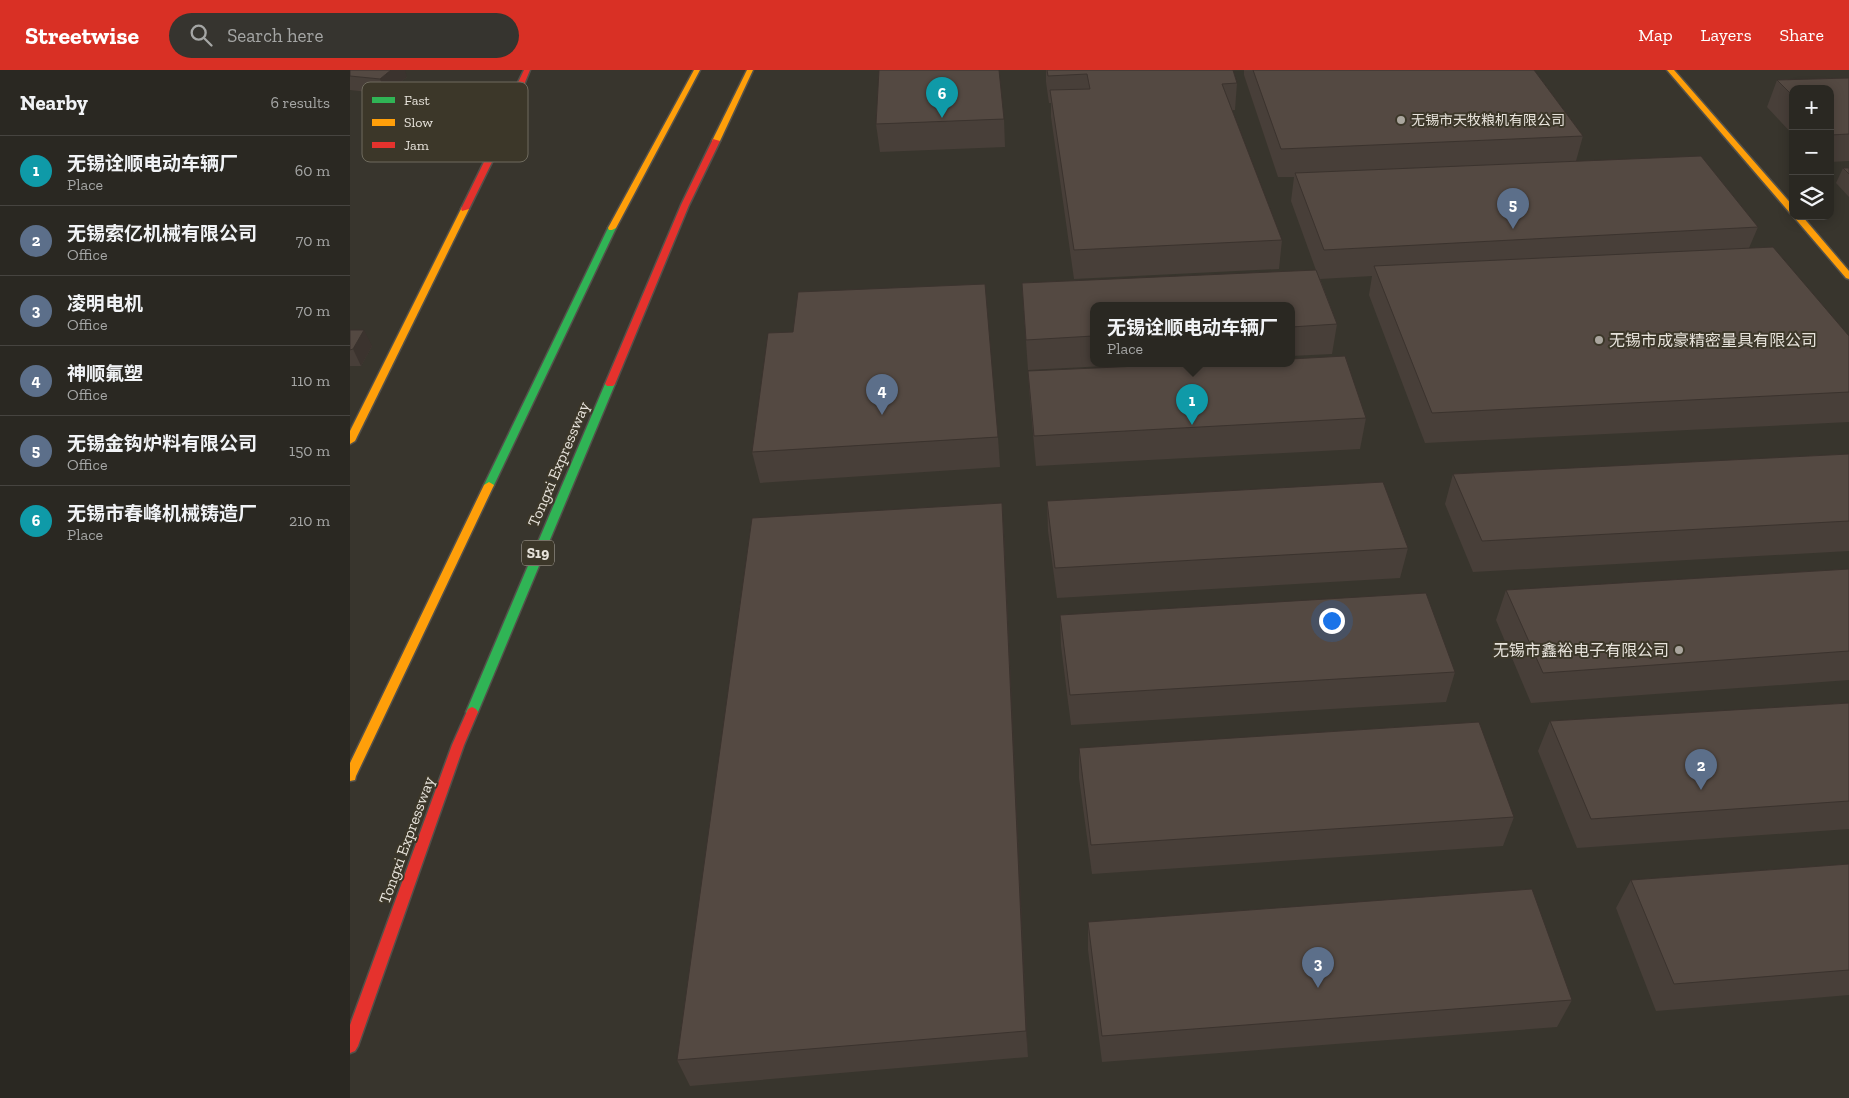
<!DOCTYPE html>
<html lang="en">
<head>
<meta charset="utf-8">
<style>
	body { margin:0; font-family:"Zilla Slab","Noto Sans SC",serif; background:#36342f; color:#f1f3f6 }
	.controls { position:absolute; right:15px; top:15px; display:grid; overflow:hidden; border-radius:10px; box-shadow:0 2px 12px #0003 }
	.controls button { width:45px; height:45px; display:grid; place-items:center; padding:0; border:0; border-bottom:1px solid #464440; background:#2a2822; color:#f1f3f6; font:25px sans-serif }
	.you { position:absolute; left:981px; top:550px; width:18px; height:18px; margin:-12px; border:4px solid #fff; border-radius:50%; background:#1a73e8; box-shadow:0 0 0 8px #1a73e833 }
	.badge { display:grid; place-items:center; width:32px; height:32px; border-radius:50%; background:#d93025; color:#fff; font-size:16px; font-weight:700 }
	.pin { position:absolute; translate:-50% -41px; filter:drop-shadow(0 1px 2px #0008) }
	.pin::after { content:''; position:absolute; top:26px; width:18px; height:15px; background:inherit; clip-path:polygon(0 0,100% 0,50% 100%) }
	.popup { position:absolute; left:740px; top:232px; width:205px; height:65px; box-sizing:border-box; display:grid; place-content:center; border-radius:10px; background:#2a2822; filter:drop-shadow(0 1px 4px #0005); font-size:16px; white-space:nowrap; color:#a5a6a5 }
	.popup b { font-size:19px; color:#f1f3f6 }
	.popup::after { content:''; position:absolute; left:50%; top:100%; margin-left:-10px; border:10px solid transparent; border-top-color:#2a2822 }
	.list { margin:0; padding:0; list-style:none }
	h2 { display:flex; justify-content:space-between; align-items:center; height:65px; margin:0; padding:0 20px; font-size:21px }
	h2 small { font-size:16px; font-weight:400; color:#a5a6a5 }
	.list li { display:grid; grid-template-columns:32px 1fr auto; gap:15px; align-items:center; box-sizing:border-box; height:70px; padding:0 20px; border-top:1px solid #464440 }
	.list b { display:block; font-size:19px; white-space:nowrap }
	.list p { margin:0; font-size:16px; white-space:nowrap; color:#a5a6a5 }
	.list em { font-size:16px; font-style:normal; color:#a5a6a5 }
	.icon { flex:none; width:28px; height:28px; fill:none; stroke:currentColor; stroke-width:2; stroke-linecap:round; stroke-linejoin:round }
	.map { position:relative; flex:none; width:1499px; height:1028px; overflow:hidden }
	header { display:flex; align-items:center; gap:30px; box-sizing:border-box; height:70px; padding:0 25px; background:#d93025; color:#fff }
	header strong { font-size:24px }
	nav { display:flex; gap:28px; margin-inline-start:auto; font-size:18px }
	.search { width:350px; height:45px; background:#36342f; display:flex; align-items:center; gap:12px; box-sizing:border-box; padding:0 18px; border-radius:28px; color:#a5a6a5; font-size:19px }
	main { display:flex }
	aside { flex:1; background:#2a2822 }
	.map>svg:first-child { display:block }
	.lines { fill:none; stroke-linecap:round; stroke-linejoin:round }
	.fast-casing { stroke:#53504a; stroke-width:3 }
	.slow-casing { stroke:#53504a; stroke-width:3 }
	.jam-casing { stroke:#53504a; stroke-width:3 }
	.fast { fill:#30b455; fill-rule:evenodd }
	.slow { fill:#ff9f0a; fill-rule:evenodd }
	.jam { fill:#e5322d; fill-rule:evenodd }
	.wall { fill:#483f39 }
	.shaded-wall { fill:#3b332e }
	.building { fill:#544942; stroke:#3b332e }
	.poi-dot { fill:#aaa69e; stroke:#3c3729; stroke-width:2 }
	.labels { text-anchor:middle; stroke-width:4; stroke-linejoin:round; paint-order:stroke }
	.far-poi-label { font-size:14px; fill:#e7e3db; stroke:#3c3729; text-anchor:start }
	.shield { fill:#3c3729; stroke:#b4afa6; stroke-width:1 }
	.shield-label { font-size:15px; font-weight:bold; fill:#e7e3db }
	.poi-label { font-size:16px; fill:#e7e3db; stroke:#3c3729; text-anchor:start }
	.street-label { font-size:16px; fill:#e7e3db; stroke:#3c3729 }
	.key { fill:#3c3729; stroke:#6f6b5e; stroke-width:1 }
	.key-label { font-size:14px; fill:#e7e3db }
</style>
</head>
<body>
<header>
<strong>Streetwise</strong>
<div class="search"><svg class="icon" aria-label="search" viewBox="0 0 24 24"><circle cx="10" cy="10" r="6"/><path d="M15 15l6 6"/></svg>Search here</div>
<nav><a>Map</a><a>Layers</a><a>Share</a></nav>
</header>
<main>
<aside>
<h2>Nearby<small>6 results</small></h2>
<ul class="list">
<li><span class="badge" style="background:#0f9aa8">1</span><div><b>无锡诠顺电动车辆厂</b><p>Place</p></div><em>60 m</em></li>
<li><span class="badge" style="background:#5c6f8a">2</span><div><b>无锡索亿机械有限公司</b><p>Office</p></div><em>70 m</em></li>
<li><span class="badge" style="background:#5c6f8a">3</span><div><b>凌明电机</b><p>Office</p></div><em>70 m</em></li>
<li><span class="badge" style="background:#5c6f8a">4</span><div><b>神顺氟塑</b><p>Office</p></div><em>110 m</em></li>
<li><span class="badge" style="background:#5c6f8a">5</span><div><b>无锡金钩炉料有限公司</b><p>Office</p></div><em>150 m</em></li>
<li><span class="badge" style="background:#0f9aa8">6</span><div><b>无锡市春峰机械铸造厂</b><p>Place</p></div><em>210 m</em></li>
</ul>
</aside>
<div class="map">
<svg width="1499" height="1028" viewBox="0 0 1499 1028">
	<rect width="100%" height="100%" fill="#38352d"/>
	<g class="lines">
		<defs>
			<g id="fast">
				<polygon points="259,156 262,156 266,158 144,415 143,417 135,417 134,415"/>
				<polygon points="260,311 265,314 128,642 126,645 122,647 118,645 116,642 255,314"/>
			</g>
			<g id="slow">
				<polygon points="344,0 350,0 266,158 262,160 259,160 258,158"/>
				<polygon points="397,0 403,0 370,71 363,73 362,71"/>
				<polygon points="1317,0 1324,0 1443,136 1443,143 1440,143"/>
				<polygon points="112,137 119,139 5,371 0,374 0,361"/>
				<polygon points="1443,146 1452,146 1499,201 1499,209 1496,208"/>
				<polygon points="139,412 144,415 6,706 5,710 0,711 0,693 134,415"/>
			</g>
			<g id="jam">
				<polygon points="174,0 180,0 169,27 165,45 119,139 112,141 111,139 157,45 161,27"/>
				<polygon points="363,69 370,71 339,135 265,314 263,316 257,316 255,314 331,135"/>
				<polygon points="122,637 126,639 128,642 114,675 8,976 5,981 0,983 0,955 102,675 118,639"/>
			</g>
		</defs>
		<use href="#fast" class="fast-casing"/>
		<use href="#slow" class="slow-casing"/>
		<use href="#jam" class="jam-casing"/>
		<use href="#fast" class="fast"/>
		<use href="#slow" class="slow"/>
		<use href="#jam" class="jam"/>
	</g>
	<g class="wall">
		<polygon points="0,0 57,7 36,24 0,20"/>
		<polygon points="696,0 883,0 887,13 885,40 882,40 932,170 929,199 724,209 701,47 701,33 699,33 696,12"/>
		<polygon points="894,0 1184,0 1233,66 1226,91 1408,157 1399,178 1499,266 1499,352 1075,373 1019,225 1022,206 970,209 987,254 982,284 941,286 941,236 743,236 743,294 794,294 678,300 672,213 967,203 941,131 944,107 928,107 894,5"/>
		<polygon points="1499,8 1499,91 1480,92 1480,19 1443,19 1443,65 1417,37 1427,10"/>
		<polygon points="654,49 655,77 530,82 526,54"/>
		<polygon points="1493,98 1499,98 1499,127 1486,113"/>
		<polygon points="0,260 22,276 11,296 0,296"/>
		<polygon points="678,301 1016,348 1010,379 686,396 680,331"/>
		<polygon points="648,367 650,397 410,413 402,382"/>
		<polygon points="1499,384 1499,481 1123,502 1095,434 1103,404"/>
		<polygon points="697,431 1058,478 1050,508 707,528 698,461"/>
		<polygon points="652,433 654,464 678,987 340,1016 327,990"/>
		<polygon points="1499,499 1499,610 1181,633 1146,550 1156,520"/>
		<polygon points="710,545 1105,602 1096,632 721,655 711,576"/>
		<polygon points="1499,633 1499,759 1227,778 1188,681 1200,651"/>
		<polygon points="729,678 1164,747 1153,776 742,804 729,708"/>
		<polygon points="1499,794 1499,925 1306,941 1266,838 1281,810"/>
		<polygon points="738,852 1222,930 1207,957 752,992 738,880"/>
	</g>
	<g class="shaded-wall">
		<polygon points="41,0 55,0 57,7 36,24 30,9"/>
		<polygon points="14,260 22,276 11,296 3,279"/>
		<polygon points="652,433 654,464 678,987 676,961"/>
	</g>
	<g class="building">
		<polygon points="0,0 41,0 30,9 0,6"/>
		<polygon points="529,0 649,0 654,49 526,54"/>
		<polygon points="697,0 883,0 887,13 872,14 932,170 724,180 700,20 740,19 737,4 698,6"/>
		<polygon points="903,0 1184,0 1233,66 931,79"/>
		<polygon points="1499,8 1499,64 1480,65 1480,19 1443,19 1443,26 1427,10"/>
		<polygon points="1351,86 1408,157 974,180 945,103"/>
		<polygon points="1493,98 1499,98 1499,104"/>
		<polygon points="1423,177 1499,266 1499,322 1082,343 1024,196"/>
		<polygon points="966,200 987,254 941,257 941,236 743,236 743,266 676,270 672,213"/>
		<polygon points="635,214 648,367 402,382 418,263 443,262 448,222"/>
		<polygon points="0,260 14,260 3,279 0,280"/>
		<polygon points="995,286 1016,348 684,366 678,301 834,294 941,294 941,289"/>
		<polygon points="1499,384 1499,451 1132,471 1103,404"/>
		<polygon points="1033,412 1058,478 705,498 697,431"/>
		<polygon points="652,433 676,961 327,990 402,448"/>
		<polygon points="1499,499 1499,581 1193,603 1156,520"/>
		<polygon points="1076,523 1105,602 720,625 710,545"/>
		<polygon points="1499,633 1499,731 1241,749 1200,651"/>
		<polygon points="1129,652 1164,747 741,775 729,678"/>
		<polygon points="1499,794 1499,900 1324,914 1281,810"/>
		<polygon points="1182,819 1222,930 752,966 738,852"/>
	</g>
	<g class="poi-dot">
		<circle cx="1051" cy="50" r="5"/>
		<circle cx="1249" cy="270" r="5"/>
		<circle cx="1329" cy="580" r="5"/>
	</g>
	<g class="labels">
		<g class="far-poi-label">
			<text x="1061" y="55">无锡市天牧粮机有限公司</text>
		</g>
		<rect class="shield" x="172" y="470.5" width="32" height="25" rx="4"/>
		<g class="shield-label">
			<text x="188" y="488">S19</text>
		</g>
		<g class="poi-label">
			<text x="1259" y="276">无锡市成豪精密量具有限公司</text>
			<text x="1319" y="586" text-anchor="end">无锡市鑫裕电子有限公司</text>
		</g>
		<g class="street-label">
			<text transform="translate(208 394) rotate(-67)" y="6">Tongxi Expressway</text>
			<text transform="translate(56 770) rotate(-70)" y="6">Tongxi Expressway</text>
		</g>
	</g>
	<rect x="12" y="12" width="166" height="80" rx="8" class="key"/>
	<rect x="22" y="27" width="23" height="6" fill="#30b455"/>
	<rect x="22" y="49" width="23" height="7" fill="#ff9f0a"/>
	<rect x="22" y="72" width="23" height="6" fill="#e5322d"/>
	<g class="key-label">
		<text x="54" y="35">Fast</text>
		<text x="54" y="57">Slow</text>
		<text x="54" y="80">Jam</text>
	</g>
</svg>
<div class="controls">
<button>+</button>
<button>−</button>
<button><svg class="icon" aria-label="layers" viewBox="0 0 24 24"><path d="M12 4l9 5-9 5-9-5zM3 14l9 5 9-5"/></svg></button>
</div>
<div class="you"></div>
<div class="pin badge" style="left:842px;top:355px;background:#0f9aa8">1</div>
<div class="popup"><b>无锡诠顺电动车辆厂</b>Place</div>
<div class="pin badge" style="left:1351px;top:720px;background:#5c6f8a">2</div>
<div class="pin badge" style="left:968px;top:918px;background:#5c6f8a">3</div>
<div class="pin badge" style="left:532px;top:345px;background:#5c6f8a">4</div>
<div class="pin badge" style="left:1163px;top:159px;background:#5c6f8a">5</div>
<div class="pin badge" style="left:592px;top:48px;background:#0f9aa8">6</div>
</div>
</main>
</body>
</html>
